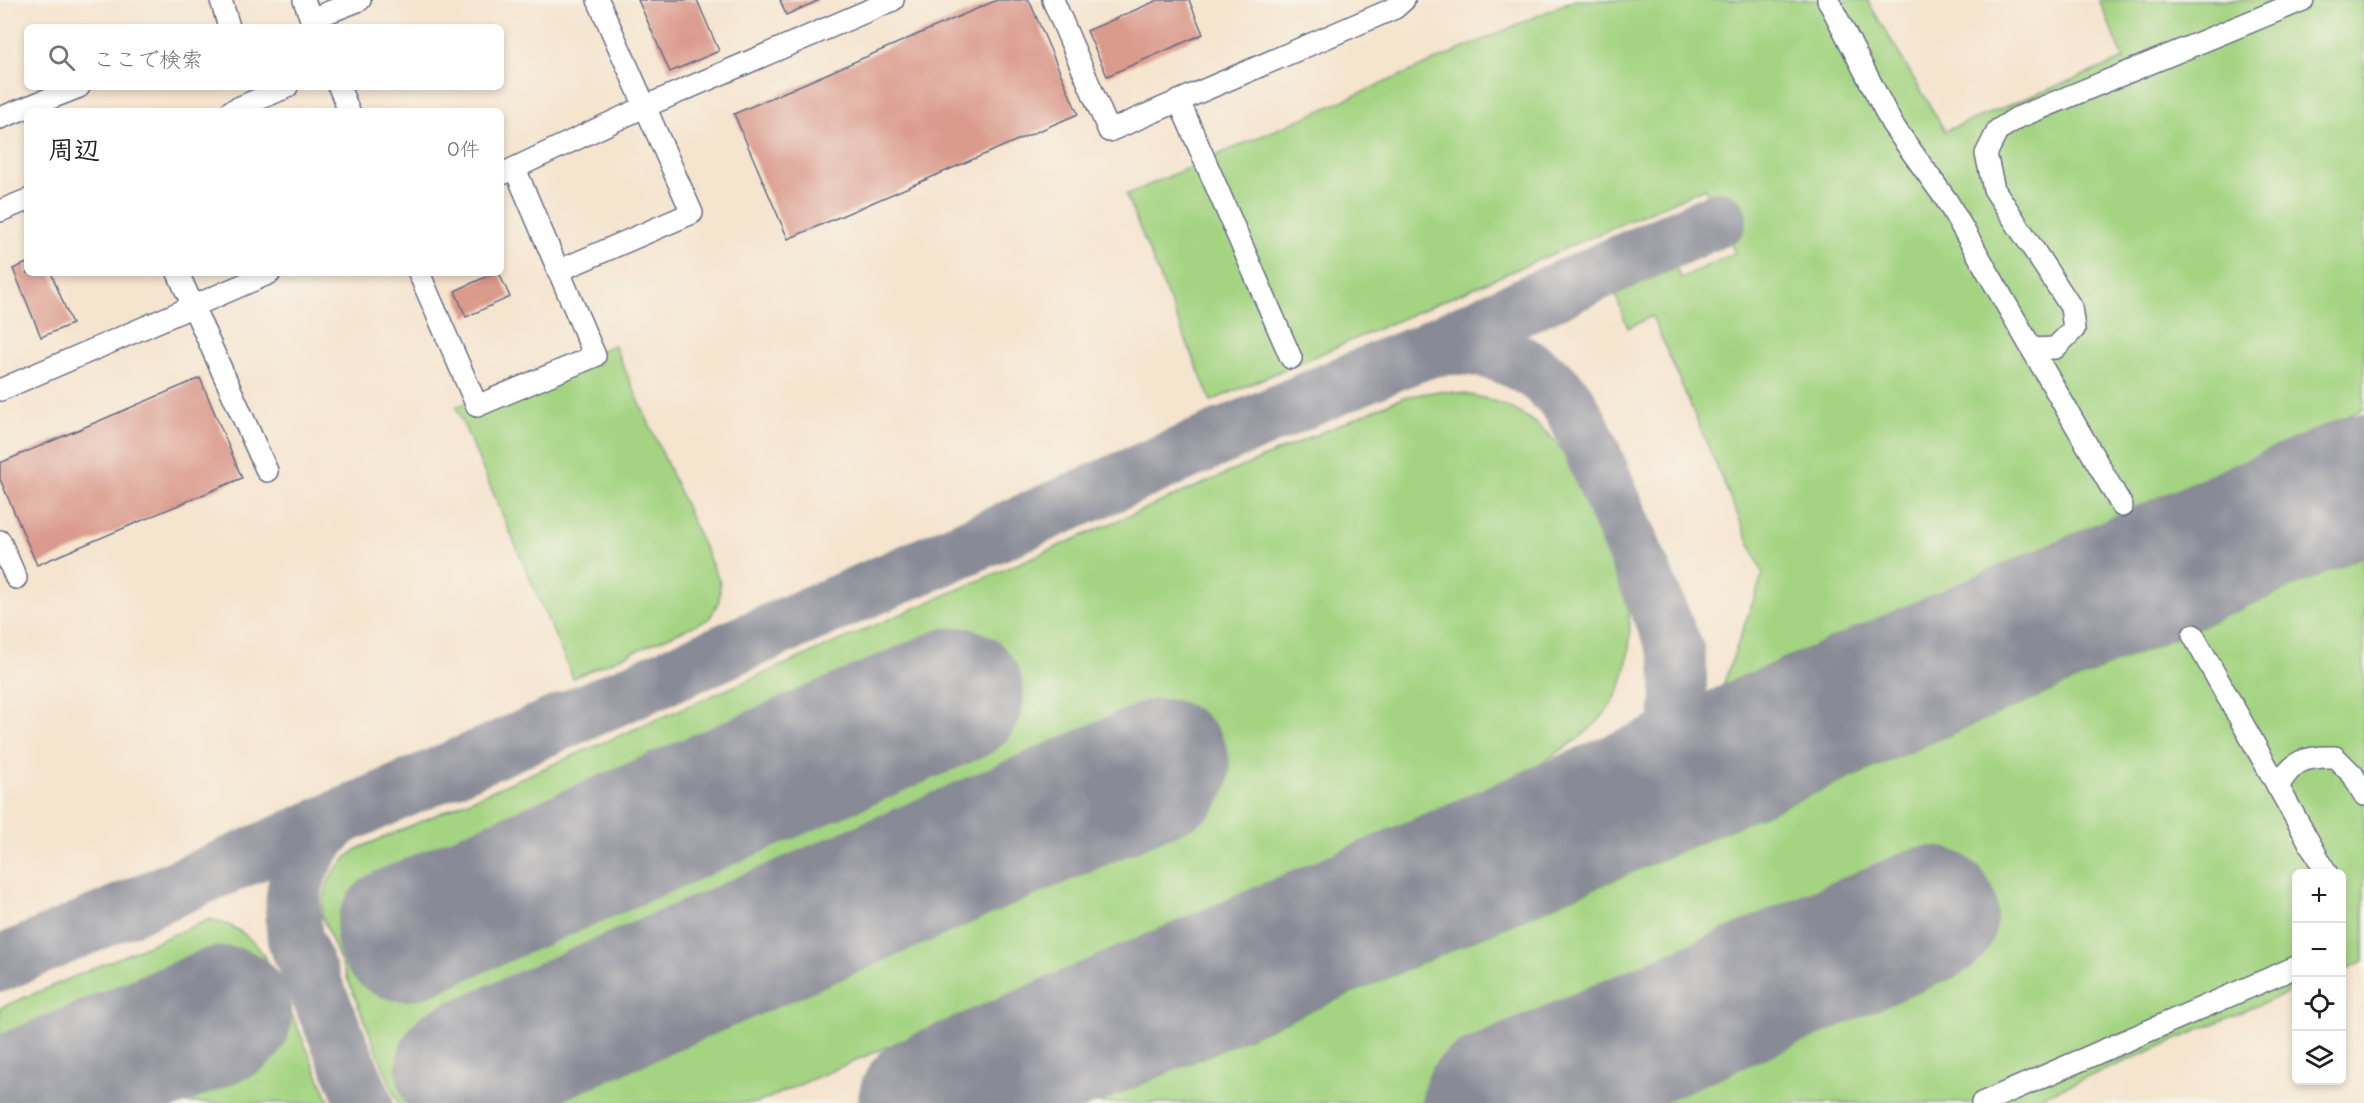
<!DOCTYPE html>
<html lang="ja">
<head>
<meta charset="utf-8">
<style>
	body { margin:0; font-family:Delius,"Klee One",sans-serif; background:#f2f2f2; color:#202124 }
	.controls { position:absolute; right:18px; bottom:18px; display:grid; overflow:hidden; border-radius:9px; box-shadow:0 3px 9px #0003 }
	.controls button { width:54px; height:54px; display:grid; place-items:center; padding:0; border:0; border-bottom:2px solid #e0e0e0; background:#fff; color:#202124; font:30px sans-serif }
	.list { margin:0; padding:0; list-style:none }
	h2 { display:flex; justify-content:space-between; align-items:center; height:78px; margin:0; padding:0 24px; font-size:26px }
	h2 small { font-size:20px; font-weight:400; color:#757577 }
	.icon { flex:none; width:33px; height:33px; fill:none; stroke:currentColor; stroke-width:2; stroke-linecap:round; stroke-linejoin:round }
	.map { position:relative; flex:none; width:2364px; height:1103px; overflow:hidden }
	.search { position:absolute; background:#fff; box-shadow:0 3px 9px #0003; left:24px; top:24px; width:480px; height:66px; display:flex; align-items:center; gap:15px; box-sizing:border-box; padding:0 21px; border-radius:9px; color:#757577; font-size:22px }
	.panel { position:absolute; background:#fff; box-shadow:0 3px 9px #0003; left:24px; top:108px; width:480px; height:168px; border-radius:9px }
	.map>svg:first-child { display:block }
	.green { fill:#a4d482; stroke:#608270; stroke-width:1.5 }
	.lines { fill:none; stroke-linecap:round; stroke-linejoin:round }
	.taxiway { stroke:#888a96; stroke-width:56 }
	.runway { stroke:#888a96; stroke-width:136 }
	.building { fill:#da9a8c }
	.minor-casing { stroke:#676e85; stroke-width:24 }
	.minor { stroke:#fff; stroke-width:21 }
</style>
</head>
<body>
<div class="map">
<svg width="2364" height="1103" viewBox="0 0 2364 1103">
	<rect width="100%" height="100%" fill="#f7f3e8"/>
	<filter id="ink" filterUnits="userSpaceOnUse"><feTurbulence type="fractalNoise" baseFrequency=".0167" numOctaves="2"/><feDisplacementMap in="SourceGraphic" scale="12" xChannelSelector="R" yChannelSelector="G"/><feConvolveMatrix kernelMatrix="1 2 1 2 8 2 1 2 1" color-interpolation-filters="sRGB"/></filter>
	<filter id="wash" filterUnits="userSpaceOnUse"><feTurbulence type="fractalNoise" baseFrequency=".008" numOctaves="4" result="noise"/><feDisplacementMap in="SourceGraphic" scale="24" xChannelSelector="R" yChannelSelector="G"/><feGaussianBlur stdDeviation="1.35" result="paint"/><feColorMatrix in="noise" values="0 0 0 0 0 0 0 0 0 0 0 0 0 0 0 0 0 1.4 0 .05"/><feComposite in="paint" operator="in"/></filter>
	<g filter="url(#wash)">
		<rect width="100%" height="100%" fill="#f5e4ce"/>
		<g class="green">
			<polygon points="1574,0 1867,0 1945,131 2124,59 2099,0 2364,0 2364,409 1723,685 1763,574 1652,316 1628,328 1615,294 1675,266 1681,278 1735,253 1705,188 1211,401 1126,195"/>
			<polygon points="614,345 720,583 719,602 709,619 573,678 456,407"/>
			<path d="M1439,391C1477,394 1509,402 1539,426C1549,434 1560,447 1566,457C1576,472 1581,491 1588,508C1601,539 1619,571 1627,605C1633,631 1629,665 1619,690C1604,726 1568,746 1537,766L757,1103H398L322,916C325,882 329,870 357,849L1404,397Z"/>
			<polygon points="2364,556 2364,961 2342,971 2342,874 2296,874 2296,989 2027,1103 1098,1103"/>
			<polygon points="210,919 231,926 244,934 258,947 272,968 330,1103 0,1103 0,1008"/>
		</g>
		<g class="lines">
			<g class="taxiway">
				<polyline points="1433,346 1719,219"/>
				<path d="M339,818C299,854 288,886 295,939L365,1103"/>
				<path d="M0,964L1391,364C1406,359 1423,350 1439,348C1487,342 1535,363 1566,400C1573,409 1578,421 1584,432L1677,653C1681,686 1680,722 1668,754C1664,767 1655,779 1648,791"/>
			</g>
			<g class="runway">
				<polyline points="404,933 956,695"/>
				<polyline points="464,1069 1162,767"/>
				<polyline points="12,1103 224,1014"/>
				<polyline points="926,1103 2364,482"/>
				<polyline points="1490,1103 1930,914"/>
			</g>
		</g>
		<g id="blocks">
			<g class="building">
				<polygon points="638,0 697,0 719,51 670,72"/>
				<polygon points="780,0 820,0 786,15"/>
				<polygon points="997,0 1029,0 1078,114 788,239 734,114"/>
				<polygon points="1158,0 1189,0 1203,34 1107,76 1087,31"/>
				<polygon points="27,263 27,273 51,273 72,324 41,337 13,269"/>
				<polygon points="494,273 499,273 510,297 466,317 455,291"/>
				<polygon points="200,378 242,478 37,565 0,479 0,463"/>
			</g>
		</g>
	</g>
	<g filter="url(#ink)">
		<use href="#blocks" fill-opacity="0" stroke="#676e85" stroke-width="1.5"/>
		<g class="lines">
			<defs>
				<g id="minor">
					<polyline points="221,0 229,27"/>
					<polyline points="304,0 314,27"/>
					<polyline points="1053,0 1109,131 1395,8 1404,0"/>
					<polyline points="1828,0 1892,124 1947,201 2122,506"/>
					<polyline points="311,19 360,0"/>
					<polyline points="339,87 349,111"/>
					<polyline points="1179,101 1291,358"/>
					<polyline points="231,111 287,87"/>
					<polyline points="0,118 79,87"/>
					<polyline points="502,174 644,107 893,0"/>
					<polyline points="0,211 27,200"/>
					<polyline points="558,271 692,213 598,0"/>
					<polyline points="178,273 267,471"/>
					<polyline points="419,273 477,406 595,356 515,169"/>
					<polyline points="2032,349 2055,348 2074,329 2071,307 1994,189 1986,154 1998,130 2017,118 2303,0"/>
					<polyline points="0,390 270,273"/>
					<polyline points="0,541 16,578"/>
					<polyline points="2193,635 2327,874"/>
					<path d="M2278,787C2293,760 2305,756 2335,757L2353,775L2364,795"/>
					<polyline points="1982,1103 2296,967"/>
				</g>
			</defs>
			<use href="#minor" class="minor-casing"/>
			<use href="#minor" class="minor"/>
		</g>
	</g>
</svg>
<div class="controls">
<button>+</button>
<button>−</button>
<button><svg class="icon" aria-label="locate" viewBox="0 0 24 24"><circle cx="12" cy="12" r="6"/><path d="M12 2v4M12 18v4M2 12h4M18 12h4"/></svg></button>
<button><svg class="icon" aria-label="layers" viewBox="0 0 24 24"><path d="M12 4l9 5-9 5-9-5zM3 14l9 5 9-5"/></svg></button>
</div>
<div class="search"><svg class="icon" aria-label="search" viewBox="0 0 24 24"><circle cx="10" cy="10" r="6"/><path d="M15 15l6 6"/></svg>ここで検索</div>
<section class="panel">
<h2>周辺<small>0件</small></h2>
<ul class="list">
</ul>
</section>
</div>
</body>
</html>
